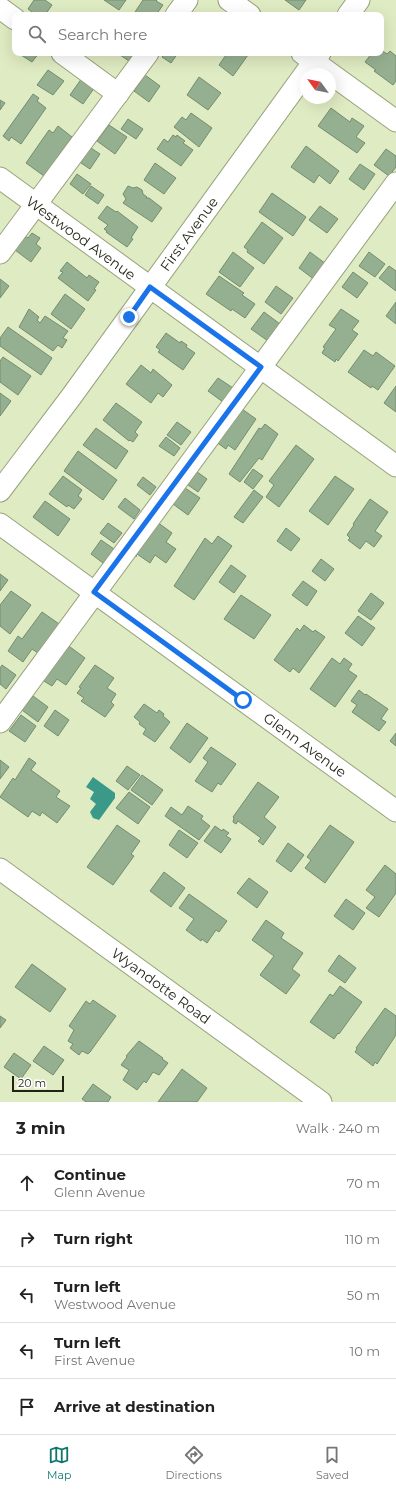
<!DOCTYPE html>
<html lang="en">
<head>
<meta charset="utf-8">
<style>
	body { margin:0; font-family:Montserrat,sans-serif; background:#f2f2f2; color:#222 }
	.compass { position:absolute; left:300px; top:68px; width:36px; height:36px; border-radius:50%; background:#fff; box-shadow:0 4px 16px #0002; rotate:303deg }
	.scale { position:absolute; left:12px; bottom:10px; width:52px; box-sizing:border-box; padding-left:4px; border:2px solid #1f2314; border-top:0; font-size:11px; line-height:14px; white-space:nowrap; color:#1f2314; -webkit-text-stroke:3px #fff; paint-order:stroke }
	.stop { position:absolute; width:12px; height:12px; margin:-9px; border:3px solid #1a73e8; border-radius:50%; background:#fff }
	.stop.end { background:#1a73e8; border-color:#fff; box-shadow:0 1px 4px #0008 }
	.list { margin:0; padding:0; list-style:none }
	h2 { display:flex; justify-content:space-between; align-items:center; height:52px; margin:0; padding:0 16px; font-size:17px }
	h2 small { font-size:13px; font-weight:400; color:#767676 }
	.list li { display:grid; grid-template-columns:26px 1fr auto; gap:12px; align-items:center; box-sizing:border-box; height:56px; padding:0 16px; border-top:1px solid #e0e0e0 }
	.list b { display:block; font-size:15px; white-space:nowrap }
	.list p { margin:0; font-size:13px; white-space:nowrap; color:#767676 }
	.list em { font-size:13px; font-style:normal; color:#767676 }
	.icon { flex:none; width:22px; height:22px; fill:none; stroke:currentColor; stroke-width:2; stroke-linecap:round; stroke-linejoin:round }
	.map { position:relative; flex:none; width:396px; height:1102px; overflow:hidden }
	.search { position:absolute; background:#fff; box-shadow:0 4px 16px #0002; left:12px; right:12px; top:12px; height:44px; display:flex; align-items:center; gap:10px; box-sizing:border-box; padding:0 14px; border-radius:8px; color:#767676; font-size:15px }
	.sheet { height:332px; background:#fff }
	nav { display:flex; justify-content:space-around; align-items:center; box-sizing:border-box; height:56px; border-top:1px solid #e0e0e0; background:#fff; font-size:11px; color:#767676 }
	nav a { display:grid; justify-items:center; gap:2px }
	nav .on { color:#0f766e }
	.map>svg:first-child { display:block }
	.water { fill:#3b998a }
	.building { fill:#95b090; stroke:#738d6e }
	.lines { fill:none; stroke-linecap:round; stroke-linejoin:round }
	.minor-casing { stroke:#97a27c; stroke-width:23 }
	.minor { stroke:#fff; stroke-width:21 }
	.route { stroke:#1a73e8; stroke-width:5 }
	.labels { text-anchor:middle; stroke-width:4; stroke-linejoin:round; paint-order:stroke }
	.street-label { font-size:14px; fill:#1f2314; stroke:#fff }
</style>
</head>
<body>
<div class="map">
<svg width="396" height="1102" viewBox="0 0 396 1102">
	<rect width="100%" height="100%" fill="#dfebc2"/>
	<polygon class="water" points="93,777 115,793 115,798 99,820 93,818 90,812 96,804 90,799 94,792 86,787"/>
	<g class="building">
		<polygon points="34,0 45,0 52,5 45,15 36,15 28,9"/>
		<polygon points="104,0 126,0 119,10"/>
		<polygon points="143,0 157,0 156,1 163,5 156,15 133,15"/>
		<polygon points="285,0 306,0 299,10"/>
		<polygon points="381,50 387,54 390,51 396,56 396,81 393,85 374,71 376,70 365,62 372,53 381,53"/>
		<polygon points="22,53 39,53 32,62 21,55"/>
		<polygon points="117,53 139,53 132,63"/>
		<polygon points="166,53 178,53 171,63 162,57"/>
		<polygon points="223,53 245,53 248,55 233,76 219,65 226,55"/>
		<polygon points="48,70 64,81 53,95 37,85"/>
		<polygon points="145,75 160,86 149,102 134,91"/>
		<polygon points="199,77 221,93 208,110 187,95"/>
		<polygon points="82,78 95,87 83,104 70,95"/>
		<polygon points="33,94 39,98 37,101 46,108 21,144 11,137 9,141 3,136"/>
		<polygon points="0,100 5,103 0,110"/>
		<polygon points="331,108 350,122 352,118 364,126 356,137 365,143 357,153 318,126"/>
		<polygon points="191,113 212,128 199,147 174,127 182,117 186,120"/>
		<polygon points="128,119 143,129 136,139 121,129"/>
		<polygon points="109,125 127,137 115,154 97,141"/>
		<polygon points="58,126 72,137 44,176 26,163 49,130 53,133"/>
		<polygon points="173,135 176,137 177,135 185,141 183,143 193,150 181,166 157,149 164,139 168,142"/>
		<polygon points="85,144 100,154 90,169 75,159"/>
		<polygon points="306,146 339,171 330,184 319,175 314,183 291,167"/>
		<polygon points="386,149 396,156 396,167 389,176 374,165"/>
		<polygon points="155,163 176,178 164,194 144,180"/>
		<polygon points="360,164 375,174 364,190 349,179"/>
		<polygon points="77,174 91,184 83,194 70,184"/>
		<polygon points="91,186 104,195 98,204 85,195"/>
		<polygon points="128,186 133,188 137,187 142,190 143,194 147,197 146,198 149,198 162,208 152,222 123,203 126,199 123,194"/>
		<polygon points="272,193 306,217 293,236 259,212"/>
		<polygon points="107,206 116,212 117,211 138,227 131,238 133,239 127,247 106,232 107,231 104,229 108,225 98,218"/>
		<polygon points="320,206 338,219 327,233 309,220"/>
		<polygon points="262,222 283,238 264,264 247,252 248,250 244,247"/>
		<polygon points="32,233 40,238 36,244 41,248 31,262 15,250 25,236 28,238"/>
		<polygon points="233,252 254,268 240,287 219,272"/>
		<polygon points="310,252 326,264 315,280 299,268"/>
		<polygon points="369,252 385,264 375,277 359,266"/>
		<polygon points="67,262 87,278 89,275 99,282 94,289 96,290 88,301 58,278 63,272 60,271"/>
		<polygon points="389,266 396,271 396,291 379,278"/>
		<polygon points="353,272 368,283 357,298 342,287"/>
		<polygon points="219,276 244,293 242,295 255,304 245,318 232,309 231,311 206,294"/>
		<polygon points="0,279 9,286 0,298"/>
		<polygon points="276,286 293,298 281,314 265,302"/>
		<polygon points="65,294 85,309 71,329 51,314"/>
		<polygon points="396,302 396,324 386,316"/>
		<polygon points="29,309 39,317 37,320 40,323 45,316 68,331 63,338 67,340 62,348 58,345 53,351 19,327"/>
		<polygon points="341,309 359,321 352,330 358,334 338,361 336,359 335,362 322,353 325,348 323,347 336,329 329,325"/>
		<polygon points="264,312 280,324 268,341 251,329"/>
		<polygon points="8,327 52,358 41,375 0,346 0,338"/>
		<polygon points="166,333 180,343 181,341 187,345 186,347 195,353 183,370 158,352 160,350 156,347"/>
		<polygon points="364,350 373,356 376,352 395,366 378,390 372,386 371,388 348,372"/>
		<polygon points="3,357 31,376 18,395 0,382 0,361"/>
		<polygon points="141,365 151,373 153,369 172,385 163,397 158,393 151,403 126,384"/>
		<polygon points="218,378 233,388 223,402 208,391"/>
		<polygon points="396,386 396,412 384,403"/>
		<polygon points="0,393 11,401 0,416"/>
		<polygon points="116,403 142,422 135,432 138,435 133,442 130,440 129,441 103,420"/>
		<polygon points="242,409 256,419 235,450 228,445 226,449 216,442"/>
		<polygon points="177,422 191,432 181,445 167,435"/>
		<polygon points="265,424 278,434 262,460 259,458 240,482 229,474 259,428 261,429"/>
		<polygon points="96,428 128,451 116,469 83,445"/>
		<polygon points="166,437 180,448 174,456 159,446"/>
		<polygon points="296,445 314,459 279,507 266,497 274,485 269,481"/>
		<polygon points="78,451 117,480 103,500 64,471"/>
		<polygon points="193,469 207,479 198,492 184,482"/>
		<polygon points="253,469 263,476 253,489 244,482"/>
		<polygon points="63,476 82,490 78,496 82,499 74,509 68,505 67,507 49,494"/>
		<polygon points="335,476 354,489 328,525 309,511"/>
		<polygon points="143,477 156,487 150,495 137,485"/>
		<polygon points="185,488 200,498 188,515 173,504"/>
		<polygon points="254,490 263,497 243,523 234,517"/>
		<polygon points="125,498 140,510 134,519 118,507"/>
		<polygon points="370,499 388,512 375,531 382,536 374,547 366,541 360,549 348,540 350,538 347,535 354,525 353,524"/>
		<polygon points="45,501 70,519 58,536 33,517"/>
		<polygon points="153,519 172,533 166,542 176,549 166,563 155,555 150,563 137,554 136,557 131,553"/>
		<polygon points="108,523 122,533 114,543 100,533"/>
		<polygon points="286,528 300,539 291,551 277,541"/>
		<polygon points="218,536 232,546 194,600 174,586 205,538 212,544"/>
		<polygon points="101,540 114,549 103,563 91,554"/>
		<polygon points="321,559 334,569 325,581 312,571"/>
		<polygon points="231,565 246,576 234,593 219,582"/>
		<polygon points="0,574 8,580 0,591"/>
		<polygon points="303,581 317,591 307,606 292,595"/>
		<polygon points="11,591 31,605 10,634 0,626 0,605"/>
		<polygon points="371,593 384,603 371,620 358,611"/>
		<polygon points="241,595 271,615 254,639 224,619"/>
		<polygon points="42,612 62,626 41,655 32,649 23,662 8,651 18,636 22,639"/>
		<polygon points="358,616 375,628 362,646 345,633"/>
		<polygon points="304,625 313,632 315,630 325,637 299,673 293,668 290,672 274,660 297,628 300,631"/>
		<polygon points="66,644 85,658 66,685 57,679 52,686 39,678"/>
		<polygon points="332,658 340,664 344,658 352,664 348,670 357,676 335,707 310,689"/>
		<polygon points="2,665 16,675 6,689 0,684 0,668"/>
		<polygon points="95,665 114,678 107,688 116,694 111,702 114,705 105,717 81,701 84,698 77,693 81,688 79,687"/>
		<polygon points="359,690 365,695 366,694 388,709 381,719 386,722 379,731 352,712 357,705 351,701"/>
		<polygon points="33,696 48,707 38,722 22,710"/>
		<polygon points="144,704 157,713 159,710 164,714 163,716 170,722 155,742 143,734 146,729 139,724 140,722 134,717"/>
		<polygon points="55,710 69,720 58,736 44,726"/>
		<polygon points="21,715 36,726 25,742 9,731"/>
		<polygon points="187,723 208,738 190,763 170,748"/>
		<polygon points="396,733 396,746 390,741"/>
		<polygon points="211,747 236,764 221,785 218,783 212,792 195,781 208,762 203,758"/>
		<polygon points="29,758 36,763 31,770 60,791 56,797 70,806 57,823 42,812 40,816 32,811 28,817 0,797 13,778 15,780"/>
		<polygon points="0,760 9,767 0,779"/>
		<polygon points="127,766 140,775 128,790 116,781"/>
		<polygon points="142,775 163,790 152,805 131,790"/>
		<polygon points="258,782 279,797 264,817 276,827 263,845 258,841 261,838 238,821 236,824 233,822 234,818 233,817"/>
		<polygon points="129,792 150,807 138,824 116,808"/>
		<polygon points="188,806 203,816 201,819 210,826 199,840 165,816 171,807 182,815"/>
		<polygon points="117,825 140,841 131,854 134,856 113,885 87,867"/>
		<polygon points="330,825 354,842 325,883 305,868 311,860 307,857"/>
		<polygon points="215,826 222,831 223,829 229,833 226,836 231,839 221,853 204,841"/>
		<polygon points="179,830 198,843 187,858 169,845"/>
		<polygon points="288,843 304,855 291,872 276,861"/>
		<polygon points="385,865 396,874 396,893 379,917 366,908 375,897 366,890"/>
		<polygon points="164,872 185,888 171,907 150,891"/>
		<polygon points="249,878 268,892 257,908 237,893"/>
		<polygon points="189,894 227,921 219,932 216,930 207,943 202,939 201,941 186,930 194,919 179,908"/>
		<polygon points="346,899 365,913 353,930 334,916"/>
		<polygon points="266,920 284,933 281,938 303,953 292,969 300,975 286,994 260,975 274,956 252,940"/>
		<polygon points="339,955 356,968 345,983 328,971"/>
		<polygon points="32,964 66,989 50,1012 15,987"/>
		<polygon points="340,986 362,1002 339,1034 338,1033 334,1039 310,1022 330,994 333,996"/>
		<polygon points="93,1000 116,1016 90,1052 88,1054 82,1051 79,1055 70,1048 73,1044 68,1041 74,1030 69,1026 86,1001 90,1004"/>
		<polygon points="385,1008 396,1016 396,1035 377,1064 375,1062 373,1066 355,1052 357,1049 356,1048"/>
		<polygon points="0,1016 6,1020 0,1028"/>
		<polygon points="139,1041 163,1058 162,1059 168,1063 159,1075 153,1072 146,1083 144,1081 137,1090 123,1080 129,1070 121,1065 127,1057 126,1056"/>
		<polygon points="44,1046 64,1060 53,1075 33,1061"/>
		<polygon points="14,1053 31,1065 21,1079 4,1067"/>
		<polygon points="182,1069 207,1088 197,1102 158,1102"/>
		<polygon points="93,1084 111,1097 108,1102 86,1102 82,1099"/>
	</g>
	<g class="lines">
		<defs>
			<g id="minor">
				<polyline points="229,0 250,15"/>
				<polyline points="0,8 15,19"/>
				<polyline points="176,15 187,0"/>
				<polyline points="348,15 359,0"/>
				<polyline points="62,53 118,94"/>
				<polyline points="302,53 396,121"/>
				<polyline points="0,178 396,466"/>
				<polyline points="0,253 148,53"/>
				<polyline points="0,491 71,397 320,53"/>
				<polyline points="0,524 396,811"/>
				<polyline points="0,722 396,183"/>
				<polyline points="0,869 321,1102"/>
			</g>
		</defs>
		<use href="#minor" class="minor-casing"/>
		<use href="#minor" class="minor"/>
	</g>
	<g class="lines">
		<polyline class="route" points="129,317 150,287 261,367 94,592 243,700"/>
	</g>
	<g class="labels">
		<g class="street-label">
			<text transform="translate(189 234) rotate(-54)" y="5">First Avenue</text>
			<text transform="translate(81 238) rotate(36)" y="5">Westwood Avenue</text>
			<text transform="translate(305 745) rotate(36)" y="5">Glenn Avenue</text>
			<text transform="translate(161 986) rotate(36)" y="5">Wyandotte Road</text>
		</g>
	</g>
</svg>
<svg class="compass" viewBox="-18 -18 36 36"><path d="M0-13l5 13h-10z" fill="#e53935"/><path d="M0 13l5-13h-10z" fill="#767676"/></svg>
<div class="scale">20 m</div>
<div class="stop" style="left:243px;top:700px"></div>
<div class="stop end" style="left:129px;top:317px"></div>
<div class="search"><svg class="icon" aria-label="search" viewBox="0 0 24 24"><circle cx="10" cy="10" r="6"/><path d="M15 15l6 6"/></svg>Search here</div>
</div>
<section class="sheet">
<h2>3 min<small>Walk · 240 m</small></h2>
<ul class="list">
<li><svg class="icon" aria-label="ahead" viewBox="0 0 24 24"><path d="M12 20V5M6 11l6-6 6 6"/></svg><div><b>Continue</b><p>Glenn Avenue</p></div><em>70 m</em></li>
<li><svg class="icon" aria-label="right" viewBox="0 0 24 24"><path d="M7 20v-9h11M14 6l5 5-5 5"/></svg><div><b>Turn right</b></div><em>110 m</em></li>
<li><svg class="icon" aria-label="left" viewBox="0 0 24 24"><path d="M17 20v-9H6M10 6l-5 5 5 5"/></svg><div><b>Turn left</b><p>Westwood Avenue</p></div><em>50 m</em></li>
<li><svg class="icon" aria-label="left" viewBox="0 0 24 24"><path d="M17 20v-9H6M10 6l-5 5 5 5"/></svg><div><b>Turn left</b><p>First Avenue</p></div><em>10 m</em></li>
<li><svg class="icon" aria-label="arrive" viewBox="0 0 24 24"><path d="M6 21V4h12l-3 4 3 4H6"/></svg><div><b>Arrive at destination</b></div></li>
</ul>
</section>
<nav>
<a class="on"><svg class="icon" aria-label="map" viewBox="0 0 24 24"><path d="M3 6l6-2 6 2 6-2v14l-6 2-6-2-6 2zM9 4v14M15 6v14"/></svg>Map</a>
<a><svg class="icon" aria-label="directions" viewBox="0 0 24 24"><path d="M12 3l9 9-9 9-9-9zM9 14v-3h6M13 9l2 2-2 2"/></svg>Directions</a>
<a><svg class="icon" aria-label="saved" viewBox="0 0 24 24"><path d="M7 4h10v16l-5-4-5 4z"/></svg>Saved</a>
</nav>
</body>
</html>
